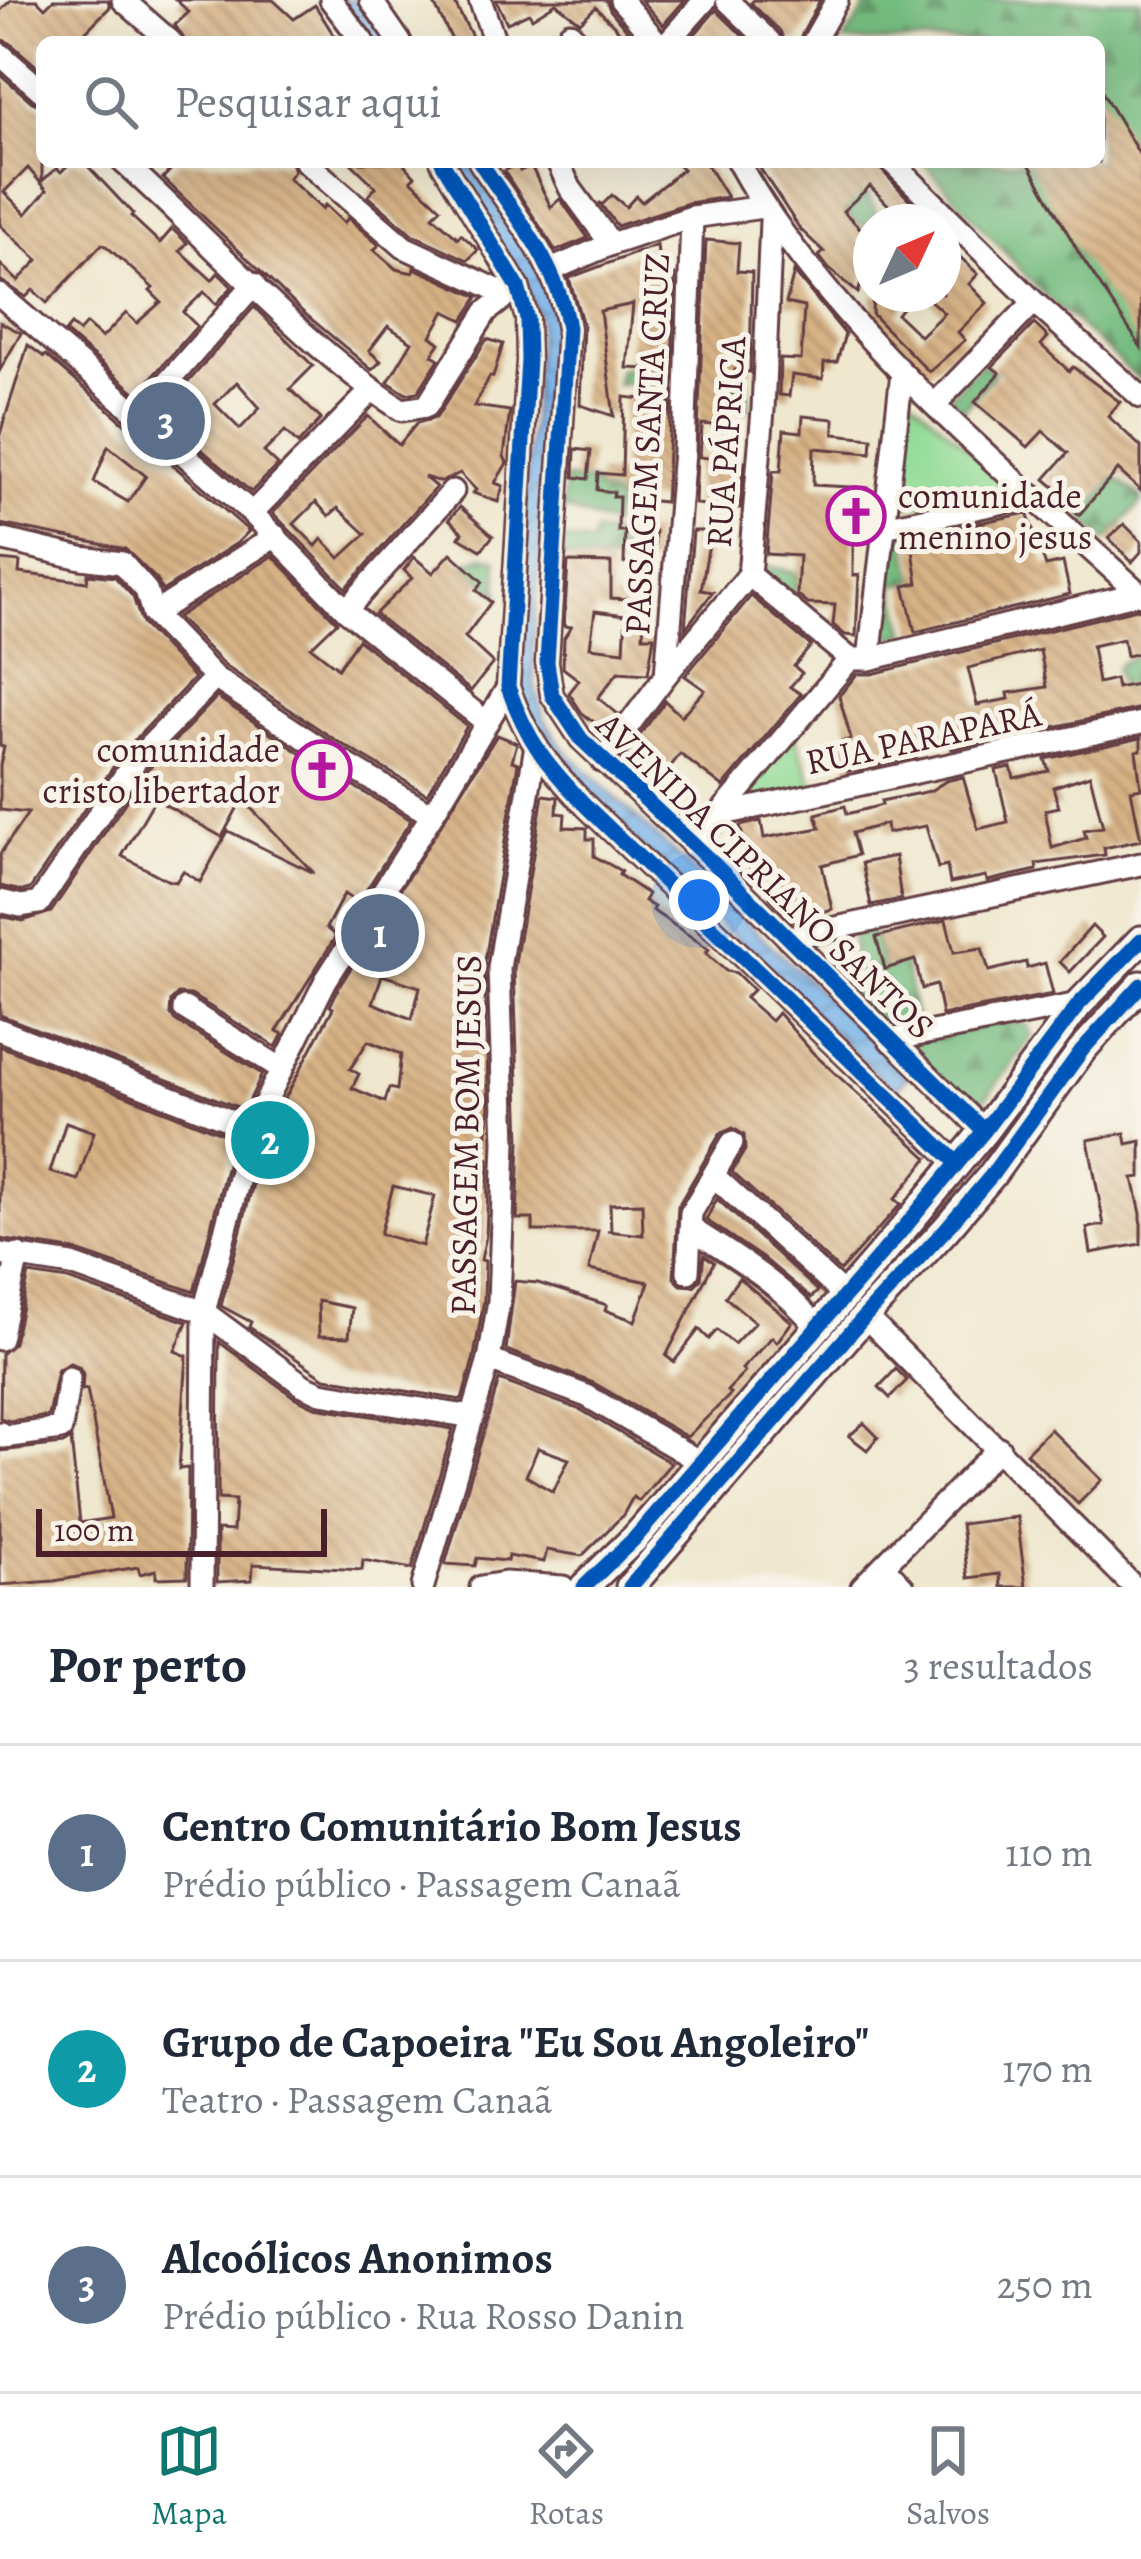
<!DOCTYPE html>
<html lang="pt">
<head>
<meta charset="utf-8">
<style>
	body { margin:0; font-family:Alegreya,serif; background:#f2f2f3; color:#1f2937 }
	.compass { position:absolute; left:853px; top:204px; width:108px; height:108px; border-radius:50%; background:#fff; box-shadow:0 12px 48px #0002; rotate:46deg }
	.scale { position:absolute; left:36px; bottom:30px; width:291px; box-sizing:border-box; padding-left:12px; border:6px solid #4a1f2b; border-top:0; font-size:33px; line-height:42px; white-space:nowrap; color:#4a1f2b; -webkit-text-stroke:9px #f7f3e8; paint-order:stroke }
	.you { position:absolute; left:699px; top:900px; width:42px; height:42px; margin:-30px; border:9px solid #fff; border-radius:50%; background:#1a73e8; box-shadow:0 0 0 18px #1a73e833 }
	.badge { display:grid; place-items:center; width:78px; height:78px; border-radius:50%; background:#0f766e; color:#fff; font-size:39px; font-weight:700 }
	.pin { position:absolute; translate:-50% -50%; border:6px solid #fff; box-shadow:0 3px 12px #0006 }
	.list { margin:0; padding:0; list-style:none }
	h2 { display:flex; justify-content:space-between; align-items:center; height:156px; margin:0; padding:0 48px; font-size:51px }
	h2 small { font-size:39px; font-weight:400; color:#747a83 }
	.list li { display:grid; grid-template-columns:78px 1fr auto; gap:36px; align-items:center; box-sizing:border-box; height:216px; padding:0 48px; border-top:3px solid #e0e1e3 }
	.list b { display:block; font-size:45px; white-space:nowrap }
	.list p { margin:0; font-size:39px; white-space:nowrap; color:#747a83 }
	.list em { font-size:39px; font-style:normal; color:#747a83 }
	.icon { flex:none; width:66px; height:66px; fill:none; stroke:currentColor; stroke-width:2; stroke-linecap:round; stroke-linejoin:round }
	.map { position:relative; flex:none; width:1141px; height:1587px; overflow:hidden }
	.search { position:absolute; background:#fff; box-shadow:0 12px 48px #0002; left:36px; right:36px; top:36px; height:132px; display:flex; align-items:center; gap:30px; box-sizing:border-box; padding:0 42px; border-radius:18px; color:#747a83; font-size:45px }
	.sheet { height:804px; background:#fff }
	nav { display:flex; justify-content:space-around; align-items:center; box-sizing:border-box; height:168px; border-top:3px solid #e0e1e3; background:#fff; font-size:33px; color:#747a83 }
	nav a { display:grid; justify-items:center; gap:6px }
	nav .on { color:#0f766e }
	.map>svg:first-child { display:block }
	.forest { fill:url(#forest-firs); stroke:#606e56; stroke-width:3 }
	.park { fill:#92dc97; stroke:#6e7e61; stroke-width:3 }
	.water { fill:url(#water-waves); stroke:#61688a; stroke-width:3 }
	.building { fill:url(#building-back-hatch); fill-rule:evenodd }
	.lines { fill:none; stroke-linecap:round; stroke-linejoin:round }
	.minor-casing { stroke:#633d43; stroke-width:27 }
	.major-casing { stroke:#633d43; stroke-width:33 }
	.minor { stroke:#fff; stroke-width:21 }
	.major { stroke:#fff; stroke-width:27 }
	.cycleway-casing { stroke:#f7f3e8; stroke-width:22 }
	.cycleway { stroke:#0057b8; stroke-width:15 }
	.labels { text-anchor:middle; stroke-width:10; stroke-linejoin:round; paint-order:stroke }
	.street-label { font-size:36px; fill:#4a1f2b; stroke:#f7f3e8 }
	.poi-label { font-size:36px; fill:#4a1f2b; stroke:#f7f3e8; text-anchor:start }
</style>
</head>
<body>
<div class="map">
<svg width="1141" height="1587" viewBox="0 0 1141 1587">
	<defs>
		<pattern id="forest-firs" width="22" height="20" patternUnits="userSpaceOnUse" patternTransform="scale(3)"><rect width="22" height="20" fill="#75bc80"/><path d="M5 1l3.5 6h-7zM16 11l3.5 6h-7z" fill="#629869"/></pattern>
		<pattern id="water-waves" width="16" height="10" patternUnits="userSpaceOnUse" patternTransform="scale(3)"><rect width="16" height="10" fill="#78b2e9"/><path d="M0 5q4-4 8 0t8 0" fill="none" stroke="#6490bd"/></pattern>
		<pattern id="building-back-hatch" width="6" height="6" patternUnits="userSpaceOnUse" patternTransform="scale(3)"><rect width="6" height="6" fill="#d7b285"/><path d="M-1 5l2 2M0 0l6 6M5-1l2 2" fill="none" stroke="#b0906d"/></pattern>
	</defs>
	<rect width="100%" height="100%" fill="#f7f3e8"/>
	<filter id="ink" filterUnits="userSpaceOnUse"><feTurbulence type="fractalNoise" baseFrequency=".00833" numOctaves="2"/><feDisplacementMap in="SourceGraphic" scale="24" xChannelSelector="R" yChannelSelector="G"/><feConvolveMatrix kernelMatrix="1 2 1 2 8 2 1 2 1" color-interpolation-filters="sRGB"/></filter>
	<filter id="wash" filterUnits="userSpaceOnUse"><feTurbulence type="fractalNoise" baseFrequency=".004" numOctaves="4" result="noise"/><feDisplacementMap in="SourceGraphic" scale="48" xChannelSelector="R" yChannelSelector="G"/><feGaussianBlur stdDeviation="2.7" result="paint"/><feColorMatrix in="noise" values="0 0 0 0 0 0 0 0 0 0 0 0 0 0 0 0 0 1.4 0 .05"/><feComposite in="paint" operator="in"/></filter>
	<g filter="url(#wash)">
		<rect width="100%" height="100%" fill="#efe7ce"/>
		<g class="forest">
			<polygon points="871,0 1141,0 1141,381 1039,290 923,162 1099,162 1099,42 843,42"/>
			<polygon points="868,194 877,215 872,220 871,231 845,213 853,196"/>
			<polygon points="981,364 995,373 962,411 949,397"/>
			<polygon points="620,368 677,372 676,382 616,384"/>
			<polygon points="718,369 747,374 749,408 729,409 731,397 720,393"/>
			<polygon points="1115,477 1141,497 1141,503 1106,541 1082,518"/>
			<polygon points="566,479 596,483 597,491 619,497 612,526 562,508"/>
			<polygon points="904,531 915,581 894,585 907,634 886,638 878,627 889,532"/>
			<polygon points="594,532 615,535 613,547 624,547 624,563 563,558 564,540 592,543"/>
			<polygon points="483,556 497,559 499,595 464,564"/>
			<polygon points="763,565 797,573 794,603 759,577"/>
			<polygon points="1141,654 1141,684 1122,688 1116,669 1120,663"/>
			<polygon points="872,927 883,968 904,963 918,1027 890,1035 846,990 861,986 854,968 852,932"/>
			<polygon points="1007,1021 1028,1025 1032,1037 973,1115 914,1058 911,1040"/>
		</g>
		<g class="park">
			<polygon points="909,395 1013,489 902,507"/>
			<polygon points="794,733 814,789 729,810"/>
		</g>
		<g class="water">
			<polygon points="340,0 363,0 391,42 371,42"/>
			<path d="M447,162H469C505,218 550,269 558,337L534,630V684L544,718L562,747L908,1075L894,1091L561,770L531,733L516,678L522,540L539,320L531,297Z"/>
		</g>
		<g id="blocks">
			<g class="building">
				<polygon points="11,0 37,0 45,8 53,0 108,0 110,7 75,42 42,42 42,71 10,43 0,39 0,11"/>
				<polygon points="176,0 273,0 294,19 315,5 338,42 186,42 175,25 189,12"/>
				<polygon points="432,0 453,0 475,42 453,42"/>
				<polygon points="496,0 606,0 610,10 637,42 630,42 596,7 580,22 556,3 532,18 529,13 507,23"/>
				<polygon points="641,0 685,0 663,25"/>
				<polygon points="754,0 820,0 798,42 785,42 780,31 751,3"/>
				<polygon points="716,10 717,11 749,42 688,42"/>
				<path d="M0,74L32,102L42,106V181L57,168L61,172L71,162H84L133,214L131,216L160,243L172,229L187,243L180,251L212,280L218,273L232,287L216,304L204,292L183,312L197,326L137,394L65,332L71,325L79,332L86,324L102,338L126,313L137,323L161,302L150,291L153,288L106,246L102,244L47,303L33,290L26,297L0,280V264L18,281L38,260L0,225ZM28,168L47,190L26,214L4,192Z"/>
				<polygon points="1099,87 1141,157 1141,347 1080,255 1028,162 1099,162"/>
				<polygon points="178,162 291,162 294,171 288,178 322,209 325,205 344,223 348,218 379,245 374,250 396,269 413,273 414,268 478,297 463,320 445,311 431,336 440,343 432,355 439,359 418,392 406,394 388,382 412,342 388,326 369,351 381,361 372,370 304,313 163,178"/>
				<polygon points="350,162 402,162 415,176 411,180 441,208 433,216 458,238 461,234 478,250 468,260 412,234 368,196 376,187"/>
				<polygon points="675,162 705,162 727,197 688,203 617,226 599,202 602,205 612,195 626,207 636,196 642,202 683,169"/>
				<polygon points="756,162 861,162 868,169 875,163 917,208 904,221 870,186 843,211 866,234 857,242 870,256 858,293 829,269 819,256 824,252 800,229"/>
				<polygon points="516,164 520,171 531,166 551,207 560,199 588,238 556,251 504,171"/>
				<polygon points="706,240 739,243 737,271 752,272 750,372 735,370 726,426 702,424 700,457 744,462 740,508 695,504"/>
				<polygon points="943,241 978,274 969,284 987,303 958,332 965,340 929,372 872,314 873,294 913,294 897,314 920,336 944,313 923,294 943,294"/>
				<polygon points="657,245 660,276 675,275 672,370 627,368 633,304 600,311 614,416 580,405 583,325 569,278"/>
				<polygon points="794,272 845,334 837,362 824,363 823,379 792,375 789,396 779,395 780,359 801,360 804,307 786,303"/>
				<path d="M254,307L313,366L290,389L321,419L298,444L285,431L264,452L278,465L251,492L160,414ZM237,382L260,408L240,429L215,404Z"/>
				<polygon points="0,322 21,333 0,370"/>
				<polygon points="1034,324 1048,337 1041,345 1069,371 1073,367 1120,402 1108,416 1141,447 1141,491 1118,470 1079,515 1068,504 1071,501 1045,479 1068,453 1043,431 1028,447 975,402 1000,373 992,367"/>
				<path d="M487,339L503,344L493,377L490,376L474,406L510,411L504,456L507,463L495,483L503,486L498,502L473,493L476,490L460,473L441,482L424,477L436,487L346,588L273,513L368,416L399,445L417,423L436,418ZM316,502L329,516L338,508L366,534L340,558L322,539L316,546L294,524Z"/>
				<path d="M28,345L44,357L46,355L249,531L237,543L162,591L157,580L125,549L0,524V434ZM108,446L146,476L128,502L94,482Z"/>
				<polygon points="624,397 671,402 665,502 644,500 643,531 655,531 654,564 624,563 625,531 618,531 619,497 613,497 614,492 597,490 598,473 622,475"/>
				<polygon points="803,416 834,419 834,434 872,438 871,453 814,448 813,485 868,488 867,506 872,506 868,537 853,536 853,575 859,575 856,636 845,635 833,625 835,605 808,604 797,595 799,556 766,554 773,471 781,471 784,430 802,432"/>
				<polygon points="575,449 591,451 588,479 574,477"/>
				<polygon points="460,507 493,536 481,550 459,537 463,533 449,519"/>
				<polygon points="1027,513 1046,566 1063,562 1070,594 915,632 904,586 918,583 911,537"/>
				<polygon points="1124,524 1141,541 1141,552 1132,562 1109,538"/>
				<polygon points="693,531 711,531 701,590 713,592 685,629"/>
				<polygon points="451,553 483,582 476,590 491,602 465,637 493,663 471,691 375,614 412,578 404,570 414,557 433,573"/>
				<polygon points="273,556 337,622 311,647 338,668 358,639 467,726 427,794 337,741 225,666 177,617"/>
				<polygon points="0,560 20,562 19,573 87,582 88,574 115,577 133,597 142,624 194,678 124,751 30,889 22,891 0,886 0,854 28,813 0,810 0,765 4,747 0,746"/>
				<path d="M568,562L611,563V598L645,600L643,636H654L648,674L618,672L598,698L618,714L606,731L582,713L569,693L579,680L563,668L564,638L571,627L564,626ZM595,611L626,615L624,651L590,647Z"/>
				<polygon points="751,596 811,646 794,666 802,673 790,687 801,694 723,787 680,754 658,783 623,758 665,701 681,716 705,690 685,676"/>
				<path d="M1136,609L1141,610V653L1126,656L1123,639L1092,646L1098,683L1115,679L1117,688L1141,683V708L952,749L951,743L915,750L916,757L848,771L841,742L851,739L839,696L857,674H872ZM1040,650L1047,687L1008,693L1009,699L977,705L968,668Z"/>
				<path d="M217,697L321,767L411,820L358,903L344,894L326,928L336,936L277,1031L283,1034L276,1047L191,995L178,994L171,1001L170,1014L175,1020L262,1074L245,1110L0,1015V916L23,921L51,912L147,770ZM155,799L222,837L242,799L314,873L228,831L200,882L183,871L176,882L167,880L122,856Z"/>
				<path d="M497,735L517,743L512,761L518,763L484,966L489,1113L484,1159H489L486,1236L481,1260L485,1261L484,1299L474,1357L462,1400L325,1378L249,1327L251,1322L221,1306L266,1134L333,1008L330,1006L339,987ZM382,975L420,987L412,1019L373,1003ZM368,1041L401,1054L397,1090L389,1088L385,1102L352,1088L359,1074L350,1069ZM393,1186L435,1196L422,1246L380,1234ZM318,1301L352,1308L349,1337L319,1336Z"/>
				<path d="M1141,738V750L1136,751L1141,788L1131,790L1141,840L1104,848L1105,855L1036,864L1037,870L987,881L986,876L950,883L947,866L938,868L926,826L887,833L886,824L852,833L858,855L822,865L832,909L793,921L770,898L763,878L753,880L740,826L761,821L764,838L820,828L816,814L845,806L847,814L882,805L881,801L930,791L946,781L963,777L978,829L1008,822L996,770L1011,767L1014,778L1049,771L1045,759ZM1090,775L1103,827L1084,830L1086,838L1052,848L1045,810L1059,807L1053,787Z"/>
				<path d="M543,795L558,797L557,813L565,814L564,827L587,828V839H594V856L621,871L619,875L648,894L644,901L654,907L652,910L709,949L706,953L726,971L736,973L753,990L745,998L771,1021L778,1013L814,1054L928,1158L895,1199L901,1204L840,1271L732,1172L745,1150L744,1135L733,1128L720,1134L678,1206L674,1278L681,1285L694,1286L701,1279L704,1255L714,1262L666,1356L674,1362L699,1329L709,1339L717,1330L734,1344L755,1322L725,1297L739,1278L792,1322L777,1342L772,1337L742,1369L745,1372L727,1391L731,1394L687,1437L594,1383L506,1350L515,1281L538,1283L607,1305L605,1310L635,1321L649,1282L589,1270L598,1231H533V1219H517L520,1141L514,969ZM642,1203L643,1235L607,1231H611L610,1204Z"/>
				<polygon points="895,856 901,899 871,905 862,863"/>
				<polygon points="946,920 954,952 982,948 989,971 1026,962 1027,968 1045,963 1053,994 942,1015 936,985 922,989 915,960 885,969 876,937"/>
				<polygon points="1092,926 1103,937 1070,972 1060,962"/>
				<path d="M0,1046L234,1138L194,1292L77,1251L0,1239ZM66,1122L94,1132L78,1180L50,1172Z"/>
				<polygon points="1125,1133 1127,1144 1141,1141 1141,1177 1133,1178 1141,1214 1141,1244 1091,1253 1087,1228 1104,1225 1088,1140"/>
				<polygon points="717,1199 818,1291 811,1298 768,1262 706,1220"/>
				<polygon points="29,1274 68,1280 187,1322 175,1351 187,1356 179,1469 188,1468 187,1577 156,1578 156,1570 140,1574 138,1567 54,1581 0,1585 0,1451 63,1444 71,1439 80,1523 111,1518 87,1389 82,1390 83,1374 79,1367 70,1363 57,1370 48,1416 9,1421 0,1418 1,1354 14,1343"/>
				<polygon points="219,1342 294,1397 315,1407 453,1429 412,1569 363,1560 362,1570 253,1564 252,1580 217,1582 217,1530 233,1531 235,1500 218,1499"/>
				<polygon points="896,1369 907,1380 890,1398 879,1387"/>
				<path d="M499,1380L581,1410L671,1463L639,1501L633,1497L623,1515L582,1556L547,1550L544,1562L508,1556L507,1561L477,1558L475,1566L445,1564ZM538,1448L569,1459L553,1492L526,1476Z"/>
				<polygon points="864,1423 878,1437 867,1450 849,1436"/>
				<polygon points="1050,1429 1102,1480 1078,1504 1026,1453"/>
				<polygon points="1017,1517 1026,1587 1001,1587 1000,1574 968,1578 961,1524"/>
			</g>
		</g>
	</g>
	<g filter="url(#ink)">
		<use href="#blocks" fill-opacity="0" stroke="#633d43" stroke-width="3"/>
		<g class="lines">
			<defs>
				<g id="minor">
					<polyline points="123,0 171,42"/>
					<polyline points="331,0 363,42"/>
					<polyline points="371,0 400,42"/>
					<polyline points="480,0 495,42"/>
					<polyline points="621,0 657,42"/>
					<polyline points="727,0 770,42"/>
					<polyline points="570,33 579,42"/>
					<polyline points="668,42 705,0"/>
					<polyline points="813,42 837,0"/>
					<polyline points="0,54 42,91"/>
					<path d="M123,162C211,241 304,346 402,410L427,406L486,312L518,287"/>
					<polyline points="306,162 404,247 506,294"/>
					<path d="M442,162L518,287L527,319L528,360L508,687C528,743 547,765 587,807L957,1163"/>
					<path d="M480,162C515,215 558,264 568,328L547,662L552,695L581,739L716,866L984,1131"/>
					<polyline points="558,162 570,188 611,244"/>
					<path d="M738,162C829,327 1003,468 1141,595"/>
					<polyline points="892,162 1034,302 1141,397"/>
					<polyline points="551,270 611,244 692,217 763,207"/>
					<polyline points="0,295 252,513 346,610 486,722"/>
					<polyline points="935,404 1034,302"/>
					<polyline points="138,416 254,284"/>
					<polyline points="252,513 371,391"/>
					<polyline points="884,527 1033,496"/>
					<polyline points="0,539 81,558 122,563 146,590 153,614 215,678 329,754 432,815"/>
					<polyline points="749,575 850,659"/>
					<polyline points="346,610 453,491"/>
					<polyline points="153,614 276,536"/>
					<polyline points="869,659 902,373"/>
					<polyline points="666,675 684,451 692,217"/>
					<polyline points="602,761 666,675 749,575 763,410 771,221"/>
					<polyline points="719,815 1141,723"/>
					<polyline points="693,846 850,659 869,659 1139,593"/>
					<polyline points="0,901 21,906 39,903 135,761 215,678"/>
					<polyline points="788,938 1141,864"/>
					<polyline points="184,1008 282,1069"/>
					<polyline points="0,1030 252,1129"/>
					<polyline points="890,1040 1079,1004"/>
					<polyline points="715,1177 844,1295"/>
					<path d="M692,1229C736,1258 784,1286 817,1327"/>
					<polyline points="0,1254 72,1265 204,1312 303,1385 321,1393 473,1417"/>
					<polyline points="688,1272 691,1213 732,1143"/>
					<polyline points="865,1316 1134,1587"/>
					<polyline points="0,1339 18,1255"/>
					<polyline points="489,1360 587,1396 702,1463"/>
					<polyline points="0,1433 3,1437 61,1429 69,1378"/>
					<polyline points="883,1566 903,1587"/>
					<polyline points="423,1586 489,1360 499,1301 505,1142 499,968 535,751"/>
					<polyline points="202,1587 204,1312 252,1129 326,980 432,815 508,687"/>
					<polyline points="481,1587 505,1583 563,1587"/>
					<polyline points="862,1587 999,1448"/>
				</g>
				<g id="major">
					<polyline points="584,1587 635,1538 909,1222 984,1131 1079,1004 1141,940"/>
					<polyline points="630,1587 865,1316 945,1230 991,1176 1082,1050 1141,985"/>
				</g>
			</defs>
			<use href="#minor" class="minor-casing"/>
			<use href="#major" class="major-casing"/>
			<use href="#minor" class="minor"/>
			<use href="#major" class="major"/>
			<defs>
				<g id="cycleway">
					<path d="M442,162L518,287L527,319L528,360L508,687C528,743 547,765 587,807L957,1163"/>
					<path d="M480,162C515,215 558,264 568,328L547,662L552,695L581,739L716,866L984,1131"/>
					<polyline points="584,1587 635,1538 909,1222 984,1131 1079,1004 1141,940"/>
					<polyline points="630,1587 865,1316 945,1230 991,1176 1082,1050 1141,985"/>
				</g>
			</defs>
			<use href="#cycleway" class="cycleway-casing"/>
			<use href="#cycleway" class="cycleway"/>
		</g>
	</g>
	<defs>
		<symbol id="church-ring" viewBox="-11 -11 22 22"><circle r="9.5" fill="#f7f3e8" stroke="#b5179e" stroke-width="1.5"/><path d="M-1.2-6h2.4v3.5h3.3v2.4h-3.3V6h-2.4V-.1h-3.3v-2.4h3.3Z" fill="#b5179e"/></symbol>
	</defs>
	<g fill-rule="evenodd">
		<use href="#church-ring" x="823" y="483" width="66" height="66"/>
		<use href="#church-ring" x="289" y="737" width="66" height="66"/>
	</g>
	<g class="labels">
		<g class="street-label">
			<text transform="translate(725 442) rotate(-86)" y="13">RUA PÁPRICA</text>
			<text transform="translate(646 444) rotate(-87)" y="13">PASSAGEM SANTA CRUZ</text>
			<text transform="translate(923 737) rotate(-12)" y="13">RUA PARAPARÁ</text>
			<text transform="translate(766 875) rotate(44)" y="13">AVENIDA CIPRIANO SANTOS</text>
			<text transform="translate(465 1135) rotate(-89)" y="13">PASSAGEM BOM JESUS</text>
		</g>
		<g class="poi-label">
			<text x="898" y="508">comunidade<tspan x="898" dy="41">menino jesus</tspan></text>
			<text x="280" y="762" text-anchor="end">comunidade<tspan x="280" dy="41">cristo libertador</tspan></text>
		</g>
	</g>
</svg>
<svg class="compass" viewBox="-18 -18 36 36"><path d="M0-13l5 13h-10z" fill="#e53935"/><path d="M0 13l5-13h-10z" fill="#747a83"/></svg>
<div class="scale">100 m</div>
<div class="you"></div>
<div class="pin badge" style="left:380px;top:933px;background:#5c6f8a">1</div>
<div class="pin badge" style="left:270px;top:1140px;background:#0f9aa8">2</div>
<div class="pin badge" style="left:166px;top:421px;background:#5c6f8a">3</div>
<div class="search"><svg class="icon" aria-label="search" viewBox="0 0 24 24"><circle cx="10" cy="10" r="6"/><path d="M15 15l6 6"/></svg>Pesquisar aqui</div>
</div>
<section class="sheet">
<h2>Por perto<small>3 resultados</small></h2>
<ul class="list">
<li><span class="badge" style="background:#5c6f8a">1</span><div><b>Centro Comunitário Bom Jesus</b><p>Prédio público · Passagem Canaã</p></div><em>110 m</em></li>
<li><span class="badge" style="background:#0f9aa8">2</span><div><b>Grupo de Capoeira &quot;Eu Sou Angoleiro&quot;</b><p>Teatro · Passagem Canaã</p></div><em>170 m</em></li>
<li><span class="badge" style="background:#5c6f8a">3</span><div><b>Alcoólicos Anonimos</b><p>Prédio público · Rua Rosso Danin</p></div><em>250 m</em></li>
</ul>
</section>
<nav>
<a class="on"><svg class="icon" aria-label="map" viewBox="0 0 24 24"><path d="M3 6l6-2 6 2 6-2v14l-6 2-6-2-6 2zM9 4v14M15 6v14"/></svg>Mapa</a>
<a><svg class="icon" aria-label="directions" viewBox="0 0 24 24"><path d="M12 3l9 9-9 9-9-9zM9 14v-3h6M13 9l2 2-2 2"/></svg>Rotas</a>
<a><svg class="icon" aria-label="saved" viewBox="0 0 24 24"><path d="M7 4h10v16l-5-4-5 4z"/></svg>Salvos</a>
</nav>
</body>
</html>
